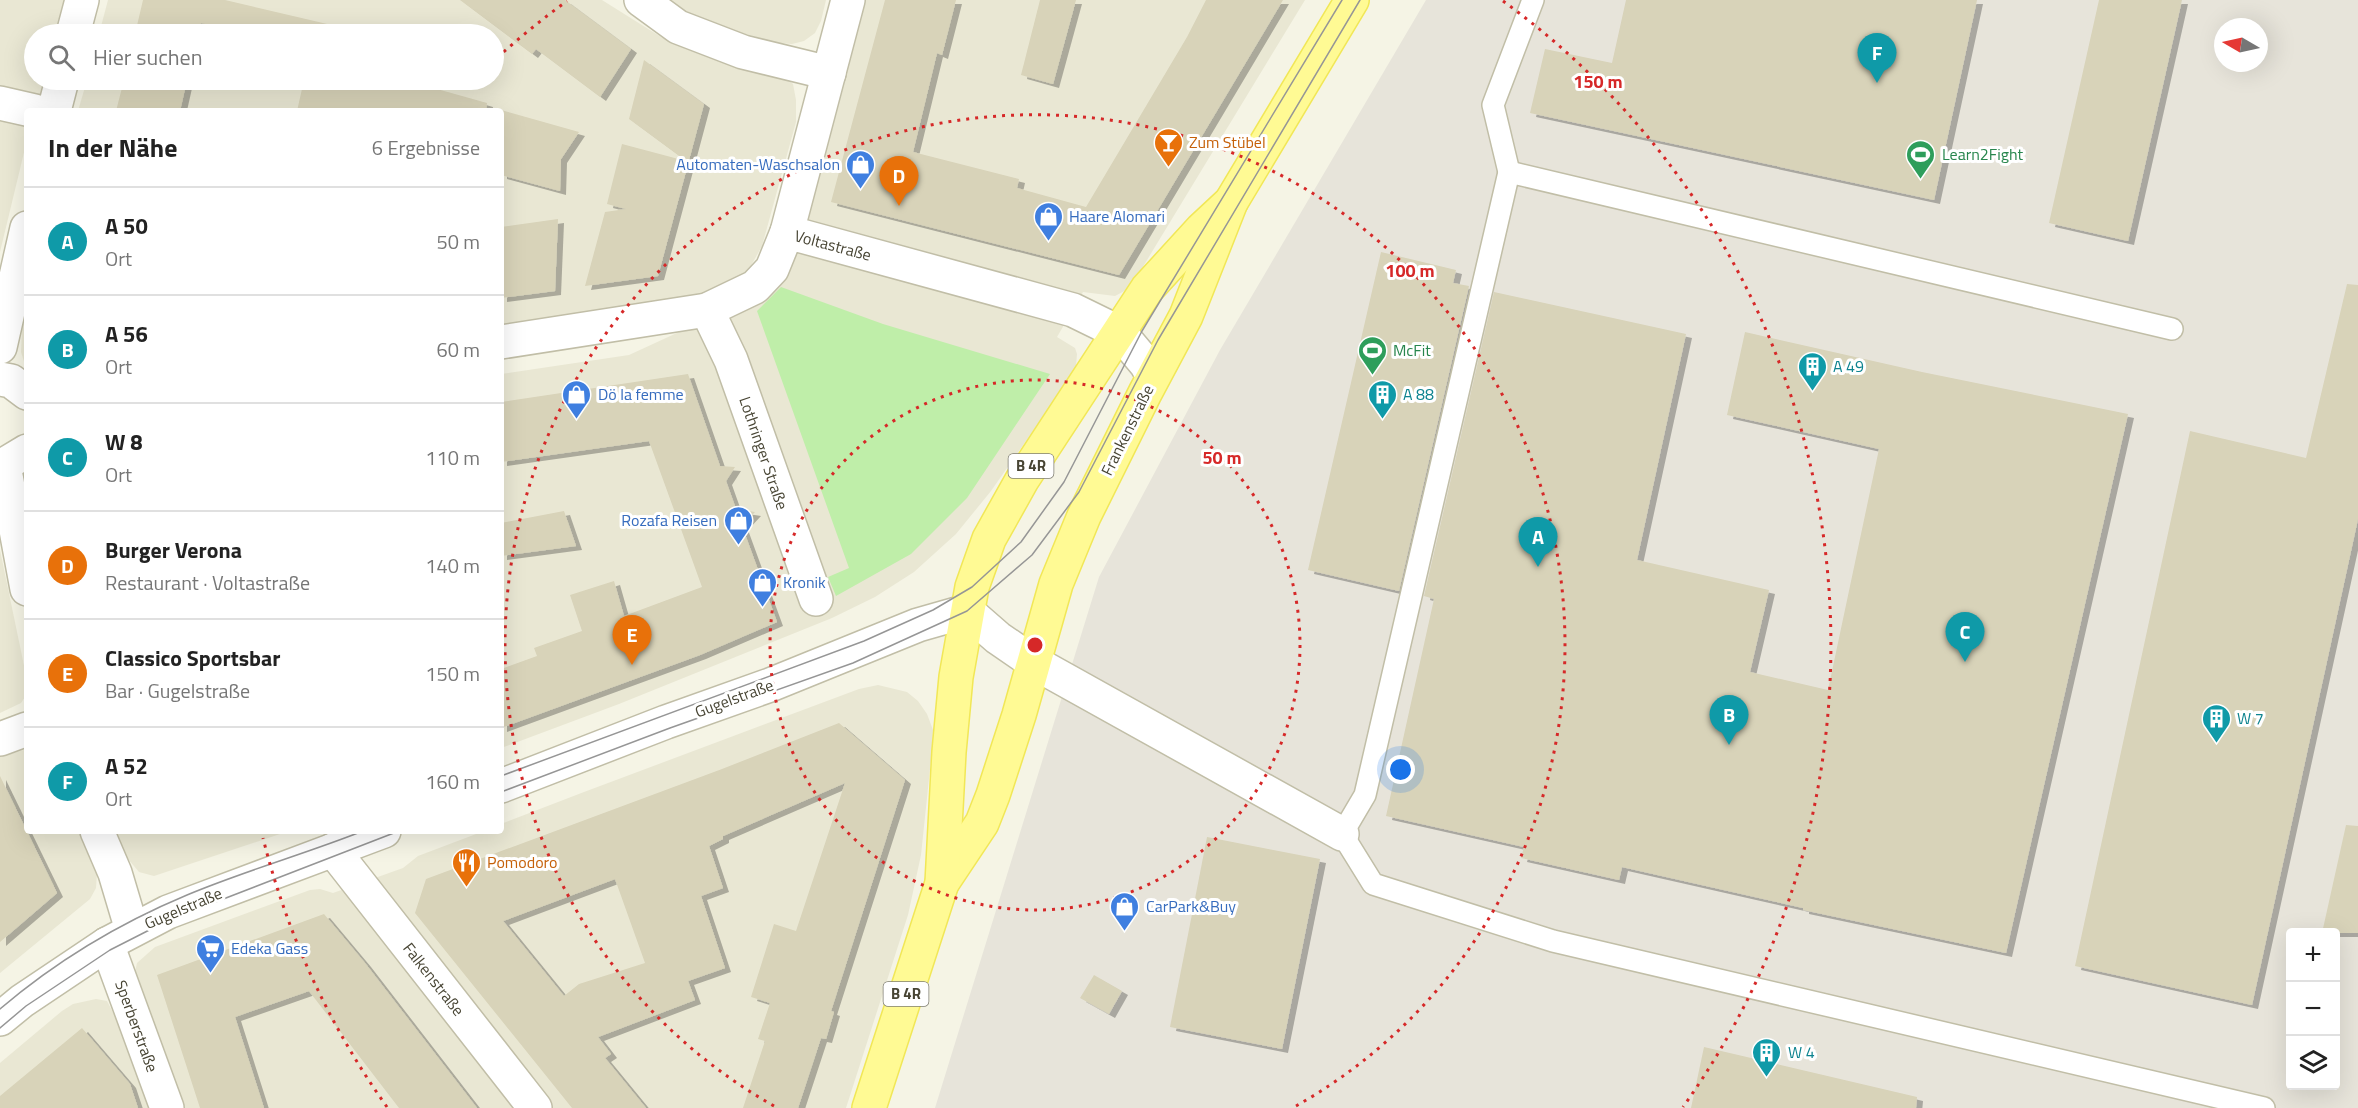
<!DOCTYPE html>
<html lang="de">
<head>
<meta charset="utf-8">
<style>
	body { margin:0; font-family:"Titillium Web",sans-serif; background:#f2f2f2; color:#222 }
	.controls { position:absolute; right:18px; bottom:18px; display:grid; overflow:hidden; border-radius:6px; box-shadow:0 6px 24px #0002 }
	.controls button { width:54px; height:54px; display:grid; place-items:center; padding:0; border:0; border-bottom:2px solid #e0e0e0; background:#fff; color:#222; font:30px sans-serif }
	.compass { position:absolute; left:2214px; top:18px; width:54px; height:54px; border-radius:50%; background:#fff; box-shadow:0 6px 24px #0002; rotate:279deg }
	.you { position:absolute; left:1401px; top:770px; width:21px; height:21px; margin:-15px; border:4px solid #fff; border-radius:50%; background:#1a73e8; box-shadow:0 0 0 9px #1a73e833 }
	.badge { display:grid; place-items:center; width:39px; height:39px; border-radius:50%; background:#85441b; color:#fff; font-size:20px; font-weight:700 }
	.pin { position:absolute; translate:-50% -50px; filter:drop-shadow(0 2px 3px #0008) }
	.pin::after { content:''; position:absolute; top:32px; width:21px; height:18px; background:inherit; clip-path:polygon(0 0,100% 0,50% 100%) }
	.list { margin:0; padding:0; list-style:none }
	h2 { display:flex; justify-content:space-between; align-items:center; height:78px; margin:0; padding:0 24px; font-size:26px }
	h2 small { font-size:20px; font-weight:400; color:#767676 }
	.list li { display:grid; grid-template-columns:39px 1fr auto; gap:18px; align-items:center; box-sizing:border-box; height:108px; padding:0 24px; border-top:2px solid #e0e0e0 }
	.list b { display:block; font-size:22px; white-space:nowrap }
	.list p { margin:0; font-size:20px; white-space:nowrap; color:#767676 }
	.list em { font-size:20px; font-style:normal; color:#767676 }
	.icon { flex:none; width:33px; height:33px; fill:none; stroke:currentColor; stroke-width:2; stroke-linecap:round; stroke-linejoin:round }
	.map { position:relative; flex:none; width:2358px; height:1108px; overflow:hidden }
	.search { position:absolute; background:#fff; box-shadow:0 6px 24px #0002; left:24px; top:24px; width:480px; height:66px; display:flex; align-items:center; gap:15px; box-sizing:border-box; padding:0 21px; border-radius:33px; color:#767676; font-size:22px }
	.panel { position:absolute; background:#fff; box-shadow:0 6px 24px #0002; left:24px; top:108px; width:480px; height:726px; border-radius:6px }
	.map>svg:first-child { display:block }
	.residential { fill:#e9e7d3 }
	.industrial { fill:#e7e4da; fill-rule:evenodd }
	.green { fill:#bfeea9 }
	.building { fill:#d8d3b9; fill-rule:evenodd; filter:url(#shadow) }
	.lines { fill:none; stroke-linecap:round; stroke-linejoin:round }
	.service-casing { stroke:#c1bea7; stroke-width:24 }
	.minor-casing { stroke:#c1bea7; stroke-width:36 }
	.primary-casing { stroke:#f1e757; stroke-width:36 }
	.service { stroke:#fff; stroke-width:21 }
	.minor { stroke:#fff; stroke-width:33 }
	.primary { stroke:#fffa94; stroke-width:33 }
	.tram { stroke:#969696; stroke-width:1.5 }
	.ring { fill:none; stroke:#d62828; stroke-width:3; stroke-dasharray:3 6 }
	.labels { text-anchor:middle; stroke-width:6; stroke-linejoin:round; paint-order:stroke }
	.shield { fill:#fff; stroke:#7f7d71; stroke-width:1.5 }
	.shield-label { font-size:15px; font-weight:bold; fill:#484534 }
	.food-label { font-size:16px; fill:#c56008; stroke:#fff; text-anchor:start }
	.leisure-label { font-size:16px; fill:#27864d; stroke:#fff; text-anchor:start }
	.shop-label { font-size:16px; fill:#366cbe; stroke:#fff; text-anchor:start }
	.street-label { font-size:16px; fill:#484534; stroke:#fff }
	.culture-label { font-size:16px; fill:#0d838f; stroke:#fff; text-anchor:start }
	.centre { fill:#d62828; stroke:#fff; stroke-width:3 }
	.ring-label { font-size:18px; text-anchor:middle; font-weight:bold; fill:#d62828; stroke:#fff; stroke-width:6; stroke-linejoin:round; paint-order:stroke }
</style>
</head>
<body>
<div class="map">
<svg width="2358" height="1108" viewBox="0 0 2358 1108">
	<defs>
		<filter id="shadow"><feDropShadow dx="6" dy="4" stdDeviation="0" flood-color="#0004"/></filter>
	</defs>
	<rect width="100%" height="100%" fill="#f5f4e5"/>
	<g class="residential">
		<polygon points="0,0 64,0 55,34 34,34 34,80 44,80 35,111 27,111 27,140 0,252"/>
		<polygon points="108,0 602,0 661,37 703,55 774,73 783,76 793,84 796,100 796,122 762,246 748,271 734,288 705,294 501,326 501,111 78,111 87,80 494,80 494,34 99,34"/>
		<polygon points="661,0 826,0 821,21 815,33 804,41 792,44 779,43 716,26"/>
		<polygon points="863,0 1305,0 1130,288 1115,296 1083,292 1057,337 1075,348 1077,354 1076,366 1067,382 991,491 956,534 914,572 875,597 832,618 619,704 501,748 501,374 629,355 679,332 736,316 760,301"/>
		<polygon points="27,304 27,371 21,352 22,330"/>
		<polygon points="0,550 27,680 27,694 21,703 0,713"/>
		<polygon points="878,685 907,692 918,701 927,714 933,730 932,750 921,855 908,915 846,1108 181,1108 135,972 137,963 155,947 310,890 320,889 333,893 403,868 418,856 484,831 501,831 501,824 584,792 859,689"/>
		<polygon points="27,749 27,831 78,831 97,874 96,888 90,899 0,973 0,757"/>
		<polygon points="117,831 289,831 154,876 139,872 123,853"/>
		<polygon points="96,999 107,1001 140,1064 155,1108 0,1108 0,1063 62,1011 73,1004"/>
	</g>
	<path class="industrial" d="M1426,0H2358V1108H935L1099,577L1220,350ZM2223,27H2259V63H2223ZM2290,932H2336V1086H2290Z"/>
	<polygon class="green" points="781,287 883,324 1050,374 967,498 911,554 836,596 828,577 849,568 757,311"/>
	<g class="building">
		<polygon points="143,0 225,0 370,34 246,34 201,23 198,34 135,34"/>
		<polygon points="460,0 565,0 631,49 600,97 536,49 532,54"/>
		<polygon points="885,0 956,0 942,55 937,53 913,152 1019,179 1017,188 1086,207 1187,37 1206,0 1283,0 1119,275 831,202"/>
		<polygon points="1040,0 1076,0 1053,84 1021,75"/>
		<polygon points="1626,0 1977,0 1934,200 1530,113 1545,49 1612,63"/>
		<polygon points="2099,0 2182,0 2128,241 2049,223"/>
		<polygon points="644,60 704,104 658,276 585,286 605,212 626,209 607,204 622,144 686,161 629,119"/>
		<polygon points="124,80 187,80 180,111 116,111"/>
		<polygon points="304,80 405,80 487,103 486,111 297,111"/>
		<polygon points="501,110 579,132 561,159 560,191 501,175"/>
		<polygon points="558,219 555,291 501,298 501,227"/>
		<polygon points="1381,252 1456,270 1453,283 1469,286 1399,591 1308,570"/>
		<polygon points="2347,284 2358,285 2358,519 2252,1005 2075,966 2190,431 2306,458"/>
		<polygon points="1494,292 1686,334 1637,560 1769,590 1750,672 1828,690 1879,449 1727,415 1745,332 1922,372 2128,414 2006,953 1803,910 1803,908 1622,867 1619,880 1521,858 1524,847 1386,816 1434,599 1424,596"/>
		<polygon points="688,374 720,466 735,467 726,481 736,509 755,512 742,526 777,622 700,655 501,728 501,669 537,656 534,648 582,631 570,595 614,581 624,616 702,587 649,441 501,462 501,402"/>
		<polygon points="564,511 576,546 501,556 501,523"/>
		<path d="M839,723L905,780L831,1011L834,1012L826,1039L821,1038L798,1108H743L765,1041L758,1039L770,1003L751,997L774,924L796,931L845,783L723,836V839L709,846L723,888L701,896L725,968L688,981L695,1000L598,1037L611,1054L605,1058L646,1108H572L415,913L426,879L722,769ZM615,879L645,963L579,984L564,996L503,921Z"/>
		<polygon points="0,776 57,893 0,942"/>
		<polygon points="2346,825 2358,826 2358,933 2322,933"/>
		<polygon points="1207,837 1320,859 1282,1049 1170,1027"/>
		<polygon points="324,914 365,963 477,1108 399,1108 309,991 235,1017 264,1108 200,1108 157,975"/>
		<polygon points="1094,975 1122,991 1109,1014 1080,998"/>
		<polygon points="82,1028 130,1084 138,1108 0,1108 0,1096"/>
		<polygon points="1704,1047 1917,1097 1916,1108 1691,1108"/>
	</g>
	<g class="lines">
		<defs>
			<g id="service">
				<polyline points="1509,172 1493,105 1533,0"/>
				<polyline points="2172,329 1509,172 1365,795 1342,834 1373,884 1553,941 2264,1108"/>
			</g>
			<g id="minor">
				<polyline points="641,0 678,27 743,52 829,73"/>
				<polyline points="73,34 82,0"/>
				<polyline points="0,103 35,111"/>
				<polyline points="54,111 62,80"/>
				<polyline points="787,232 848,0"/>
				<polyline points="707,310 731,360 816,599"/>
				<polyline points="501,342 707,310 755,287 772,269 787,232 1073,310 1120,333 1146,364 1153,376"/>
				<polyline points="0,347 27,228"/>
				<polyline points="0,379 11,381 27,393"/>
				<polyline points="0,465 4,465 27,451"/>
				<polyline points="4,465 27,589"/>
				<polyline points="0,739 27,729"/>
				<polyline points="501,786 666,722 770,685 918,625 967,611 998,638 1033,662 1342,834"/>
				<polyline points="97,831 115,873 132,930"/>
				<polyline points="333,850 535,1108"/>
				<polyline points="107,944 167,1108"/>
				<polyline points="0,1019 22,1001 107,944 168,912 384,831"/>
			</g>
			<g id="primary">
				<polyline points="942,883 982,823 993,795 1019,715 1056,584 1084,516 1145,393 1186,316 1231,202 1352,0"/>
				<polyline points="869,1108 942,883 949,752 956,677 972,587 989,539 1022,480 1147,289 1202,229 1231,202"/>
			</g>
		</defs>
		<use href="#service" class="service-casing"/>
		<use href="#minor" class="minor-casing"/>
		<use href="#primary" class="primary-casing"/>
		<use href="#service" class="service"/>
		<use href="#minor" class="minor"/>
		<use href="#primary" class="primary"/>
		<g class="tram">
			<polyline points="501,776 864,641 933,610 972,587 1021,542 1064,482 1142,331 1342,0"/>
			<polyline points="501,792 670,728 853,663 967,611 1032,555 1079,492 1158,340 1360,0"/>
			<path d="M0,1009C55,962 120,923 187,895C244,871 305,854 363,831"/>
			<polyline points="0,1028 26,1006 110,950 169,920 399,831"/>
		</g>
	</g>
	<g class="ring">
		<circle cx="1035" cy="645" r="265"/>
		<path d="M774 1106A530 530 0 1 1 1296 1106"/>
		<path d="M387 1107A796 796 0 0 1 263 838M497 58A796 796 0 0 1 567 1M1503 1A796 796 0 0 1 1683 1107"/>
	</g>
	<defs>
		<symbol id="bar-pin" viewBox="-11 -11 22 30"><path d="M0 17L-7.5 6A9.5 9.5 0 1 1 7.5 6Z" fill="#e8710a" stroke="#fff"/><path d="M-6-5H6L.8 .8V4.5H3.5V6h-7V4.5H-.8V.8Z" fill="#fff"/></symbol>
		<symbol id="stadium-pin" viewBox="-11 -11 22 30"><path d="M0 17L-7.5 6A9.5 9.5 0 1 1 7.5 6Z" fill="#2e9e5b" stroke="#fff"/><path d="M0-5a6.5 5 0 1 0 0 10a6.5 5 0 1 0 0-10ZM-3.5-1.8h7v3.6h-7Z" fill="#fff"/></symbol>
		<symbol id="shop-pin" viewBox="-11 -11 22 30"><path d="M0 17L-7.5 6A9.5 9.5 0 1 1 7.5 6Z" fill="#3f7fe0" stroke="#fff"/><path d="M-5-2.5h2.3a2.7 3.5 0 0 1 5.4 0H5L5.5 6h-11ZM-1.5-2.5h3a1.5 2.3 0 0 0-3 0Z" fill="#fff"/></symbol>
		<symbol id="building-pin" viewBox="-11 -11 22 30"><path d="M0 17L-7.5 6A9.5 9.5 0 1 1 7.5 6Z" fill="#0f9aa8" stroke="#fff"/><path d="M-4-6H4V6H1V3H-1V6H-4ZM-2.5-4.3h1.7v1.8h-1.7ZM.8-4.3h1.7v1.8H.8ZM-2.5-1h1.7V.8h-1.7ZM.8-1h1.7V.8H.8Z" fill="#fff"/></symbol>
		<symbol id="restaurant-pin" viewBox="-11 -11 22 30"><path d="M0 17L-7.5 6A9.5 9.5 0 1 1 7.5 6Z" fill="#e8710a" stroke="#fff"/><path d="M-5-6h1v4h1v-4h1v4h1v-4h1v5L-1.5 .5V6h-2V.5L-5-1ZM5-6V6H3V1.5H1.5Q1.5-4 5-6Z" fill="#fff"/></symbol>
		<symbol id="supermarket-pin" viewBox="-11 -11 22 30"><path d="M0 17L-7.5 6A9.5 9.5 0 1 1 7.5 6Z" fill="#3f7fe0" stroke="#fff"/><path d="M-6-5.5h2.5l.6 2H6L4.5 2H-2.5L-4.4-4H-6ZM-1.5 3.2a1.3 1.3 0 1 0 .1 0ZM3 3.2a1.3 1.3 0 1 0 .1 0Z" fill="#fff"/></symbol>
	</defs>
	<g fill-rule="evenodd">
		<use href="#bar-pin" x="1152" y="126" width="33" height="45"/>
		<use href="#stadium-pin" x="1904" y="138" width="33" height="45"/>
		<use href="#shop-pin" x="844" y="148" width="33" height="45"/>
		<use href="#shop-pin" x="1032" y="200" width="33" height="45"/>
		<use href="#stadium-pin" x="1356" y="334" width="33" height="45"/>
		<use href="#building-pin" x="1796" y="350" width="33" height="45"/>
		<use href="#shop-pin" x="560" y="378" width="33" height="45"/>
		<use href="#building-pin" x="1366" y="378" width="33" height="45"/>
		<use href="#shop-pin" x="722" y="504" width="33" height="45"/>
		<use href="#shop-pin" x="746" y="566" width="33" height="45"/>
		<use href="#building-pin" x="2200" y="702" width="33" height="45"/>
		<use href="#restaurant-pin" x="450" y="846" width="33" height="45"/>
		<use href="#shop-pin" x="1108" y="890" width="33" height="45"/>
		<use href="#supermarket-pin" x="194" y="932" width="33" height="45"/>
		<use href="#building-pin" x="1750" y="1036" width="33" height="45"/>
	</g>
	<g class="labels">
		<g class="shield">
			<rect x="1008.5" y="454" width="45" height="24" rx="4.5"/>
			<rect x="883.5" y="982" width="45" height="24" rx="4.5"/>
		</g>
		<g class="shield-label">
			<text x="1031" y="471">B 4R</text>
			<text x="906" y="999">B 4R</text>
		</g>
		<g class="food-label">
			<text x="1189" y="148">Zum Stübel</text>
			<text x="487" y="868">Pomodoro</text>
		</g>
		<g class="leisure-label">
			<text x="1942" y="160">Learn2Fight</text>
			<text x="1393" y="356">McFit</text>
		</g>
		<g class="shop-label">
			<text x="840" y="170" text-anchor="end">Automaten-Waschsalon</text>
			<text x="1069" y="222">Haare Alomari</text>
			<text x="598" y="400">Dö la femme</text>
			<text x="717" y="526" text-anchor="end">Rozafa Reisen</text>
			<text x="783" y="588">Kronik</text>
			<text x="1146" y="912">CarPark&amp;Buy</text>
			<text x="231" y="954">Edeka Gass</text>
		</g>
		<g class="street-label">
			<text transform="translate(833 245) rotate(15)" y="6">Voltastraße</text>
			<text transform="translate(1127 430) rotate(-64)" y="6">Frankenstraße</text>
			<text transform="translate(764 453) rotate(71)" y="6">Lothringer Straße</text>
			<text transform="translate(734 698) rotate(-20)" y="6">Gugelstraße</text>
			<text transform="translate(183 908) rotate(-23)" y="6">Gugelstraße</text>
			<text transform="translate(434 979) rotate(52)" y="6">Falkenstraße</text>
			<text transform="translate(137 1026) rotate(70)" y="6">Sperberstraße</text>
		</g>
		<g class="culture-label">
			<text x="1833" y="372">A 49</text>
			<text x="1403" y="400">A 88</text>
			<text x="2237" y="724">W 7</text>
			<text x="1788" y="1058">W 4</text>
		</g>
	</g>
	<circle cx="1035" cy="645" r="9" class="centre"/>
	<g class="ring-label">
		<text x="1598" y="88">150 m</text>
		<text x="1410" y="277">100 m</text>
		<text x="1222" y="464">50 m</text>
	</g>
</svg>
<div class="controls">
<button>+</button>
<button>−</button>
<button><svg class="icon" aria-label="layers" viewBox="0 0 24 24"><path d="M12 4l9 5-9 5-9-5zM3 14l9 5 9-5"/></svg></button>
</div>
<svg class="compass" viewBox="-18 -18 36 36"><path d="M0-13l5 13h-10z" fill="#e53935"/><path d="M0 13l5-13h-10z" fill="#767676"/></svg>
<div class="you"></div>
<div class="pin badge" style="left:1538px;top:567px;background:#0f9aa8">A</div>
<div class="pin badge" style="left:1729px;top:745px;background:#0f9aa8">B</div>
<div class="pin badge" style="left:1965px;top:662px;background:#0f9aa8">C</div>
<div class="pin badge" style="left:899px;top:206px;background:#e8710a">D</div>
<div class="pin badge" style="left:632px;top:665px;background:#e8710a">E</div>
<div class="pin badge" style="left:1877px;top:83px;background:#0f9aa8">F</div>
<div class="search"><svg class="icon" aria-label="search" viewBox="0 0 24 24"><circle cx="10" cy="10" r="6"/><path d="M15 15l6 6"/></svg>Hier suchen</div>
<section class="panel">
<h2>In der Nähe<small>6 Ergebnisse</small></h2>
<ul class="list">
<li><span class="badge" style="background:#0f9aa8">A</span><div><b>A 50</b><p>Ort</p></div><em>50 m</em></li>
<li><span class="badge" style="background:#0f9aa8">B</span><div><b>A 56</b><p>Ort</p></div><em>60 m</em></li>
<li><span class="badge" style="background:#0f9aa8">C</span><div><b>W 8</b><p>Ort</p></div><em>110 m</em></li>
<li><span class="badge" style="background:#e8710a">D</span><div><b>Burger Verona</b><p>Restaurant · Voltastraße</p></div><em>140 m</em></li>
<li><span class="badge" style="background:#e8710a">E</span><div><b>Classico Sportsbar</b><p>Bar · Gugelstraße</p></div><em>150 m</em></li>
<li><span class="badge" style="background:#0f9aa8">F</span><div><b>A 52</b><p>Ort</p></div><em>160 m</em></li>
</ul>
</section>
</div>
</body>
</html>
